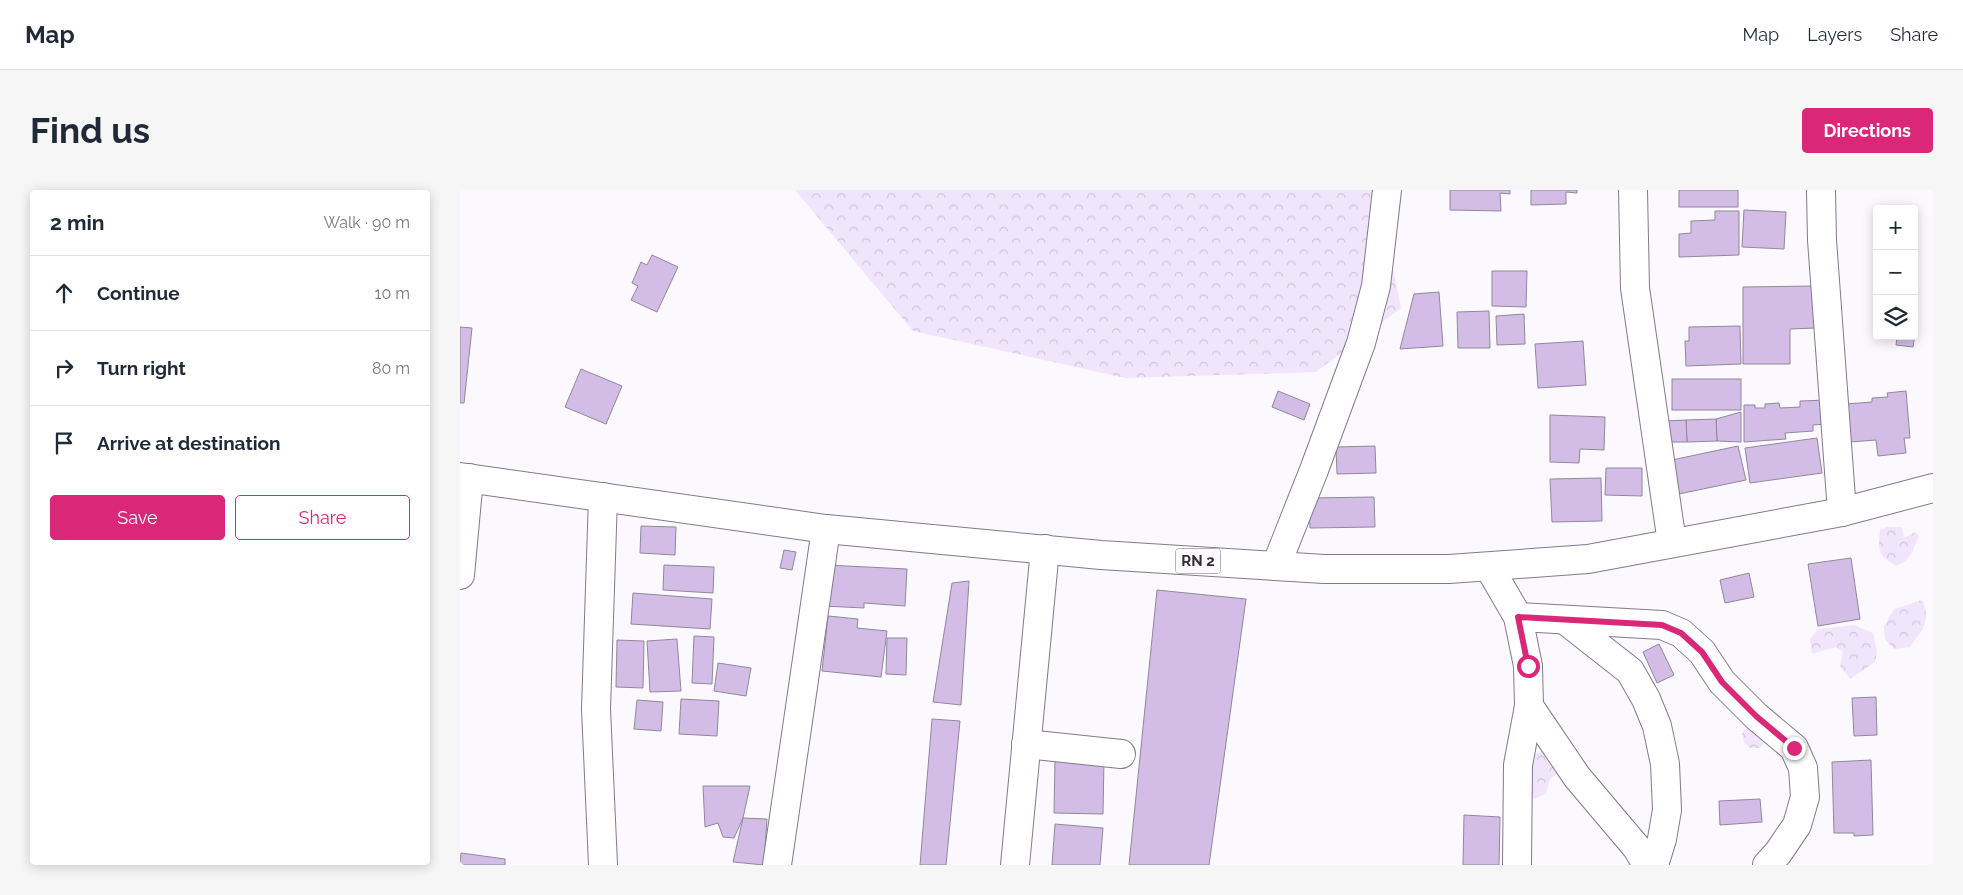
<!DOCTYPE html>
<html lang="en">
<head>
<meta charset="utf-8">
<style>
	body { margin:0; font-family:Raleway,sans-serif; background:#f6f6f7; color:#1f2937 }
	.controls { position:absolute; right:15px; top:15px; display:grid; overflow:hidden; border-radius:5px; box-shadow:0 2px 12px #0003 }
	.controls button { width:45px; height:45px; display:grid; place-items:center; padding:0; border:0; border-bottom:1px solid #e0e1e3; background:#fff; color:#1f2937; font:25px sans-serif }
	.stop { position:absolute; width:15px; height:15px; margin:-11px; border:4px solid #db2777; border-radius:50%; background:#fff }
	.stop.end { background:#db2777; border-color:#fff; box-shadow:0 1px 5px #0008 }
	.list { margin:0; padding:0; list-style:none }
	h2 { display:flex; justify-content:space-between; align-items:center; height:65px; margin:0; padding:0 20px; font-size:21px }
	h2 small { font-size:16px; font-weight:400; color:#747a83 }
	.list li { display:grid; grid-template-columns:32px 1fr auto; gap:15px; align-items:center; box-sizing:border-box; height:75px; padding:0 20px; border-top:1px solid #e0e1e3 }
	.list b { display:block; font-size:19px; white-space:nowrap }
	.list em { font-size:16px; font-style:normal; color:#747a83 }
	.actions { display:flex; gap:10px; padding:15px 20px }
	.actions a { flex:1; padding:11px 0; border:1px solid #db2777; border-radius:5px; text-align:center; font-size:18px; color:#db2777 }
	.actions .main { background:#db2777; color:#fff }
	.icon { flex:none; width:28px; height:28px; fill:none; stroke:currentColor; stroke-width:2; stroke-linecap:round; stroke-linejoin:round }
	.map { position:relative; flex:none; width:1473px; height:675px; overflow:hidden; border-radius:5px }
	header { display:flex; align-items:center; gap:30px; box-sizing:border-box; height:70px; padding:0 25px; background:#fff; border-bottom:1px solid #e0e1e3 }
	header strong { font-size:24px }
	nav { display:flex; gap:28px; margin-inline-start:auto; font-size:18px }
	.intro { display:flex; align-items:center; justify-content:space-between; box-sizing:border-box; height:120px; padding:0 30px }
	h1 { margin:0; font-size:35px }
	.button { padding:12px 22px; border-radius:5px; background:#db2777; color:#fff; font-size:18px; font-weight:700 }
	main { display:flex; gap:30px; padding:0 30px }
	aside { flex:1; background:#fff; border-radius:5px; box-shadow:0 2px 12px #0003 }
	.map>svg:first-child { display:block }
	.forest { fill:url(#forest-crowns) }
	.building { fill:#d3bde7; stroke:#91879b }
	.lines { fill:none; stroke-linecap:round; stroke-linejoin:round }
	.minor-casing { stroke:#83798d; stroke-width:30 }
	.highway-casing { stroke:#83798d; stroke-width:30 }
	.minor { stroke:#fff; stroke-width:28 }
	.highway { stroke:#fff; stroke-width:28 }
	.route { stroke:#db2777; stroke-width:6 }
	.labels { text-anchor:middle; stroke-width:4; stroke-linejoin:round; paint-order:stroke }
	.shield { fill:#fbf9fe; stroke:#6d6a71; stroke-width:1 }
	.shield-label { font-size:15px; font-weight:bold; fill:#302c34 }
</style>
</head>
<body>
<header>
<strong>Map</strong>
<nav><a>Map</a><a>Layers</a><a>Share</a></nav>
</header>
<div class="intro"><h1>Find us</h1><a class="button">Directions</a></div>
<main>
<aside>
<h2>2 min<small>Walk · 90 m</small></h2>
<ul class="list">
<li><svg class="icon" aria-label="ahead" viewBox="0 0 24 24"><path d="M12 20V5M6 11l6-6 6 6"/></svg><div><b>Continue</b></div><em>10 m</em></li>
<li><svg class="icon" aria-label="right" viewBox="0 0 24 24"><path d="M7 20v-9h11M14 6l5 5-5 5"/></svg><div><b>Turn right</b></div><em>80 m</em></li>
<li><svg class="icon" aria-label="arrive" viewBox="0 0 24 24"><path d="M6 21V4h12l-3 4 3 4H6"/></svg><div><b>Arrive at destination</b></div></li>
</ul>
<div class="actions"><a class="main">Save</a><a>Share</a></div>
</aside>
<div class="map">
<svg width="1473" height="675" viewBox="0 0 1473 675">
	<defs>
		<pattern id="forest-crowns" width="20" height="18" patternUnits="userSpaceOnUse" patternTransform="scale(1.25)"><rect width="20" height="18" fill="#f1e5fc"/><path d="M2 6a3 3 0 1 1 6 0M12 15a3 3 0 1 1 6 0" fill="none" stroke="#cfc5d9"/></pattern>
	</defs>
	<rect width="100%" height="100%" fill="#fbf9fe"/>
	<g class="forest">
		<polygon points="335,0 917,0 941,118 856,182 665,188 453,141"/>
		<path d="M1427,337H1442L1444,348L1455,342L1459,346C1452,361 1452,370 1436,376C1417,364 1418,362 1420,340Z"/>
		<path d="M1462,410C1472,431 1462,440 1450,457L1434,459L1425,449L1424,436L1434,419Z"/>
		<polygon points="1394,435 1413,443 1417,461 1415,472 1390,489 1380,476 1383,462 1376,457 1352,464 1350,449 1358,439"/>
		<polygon points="1293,531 1312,544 1300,558 1290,558 1284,552 1282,543"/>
		<polygon points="1082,561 1101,581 1090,589 1086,604 1073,609 1065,601 1069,567"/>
	</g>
	<g class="building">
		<polygon points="990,0 1050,0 1050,4 1040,3 1041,21 990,20"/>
		<polygon points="1071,0 1117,0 1117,3 1106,2 1106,14 1071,15"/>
		<rect x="1219" y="0" width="59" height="17"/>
		<polygon points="1284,20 1326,22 1324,59 1282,57"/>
		<polygon points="1255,21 1279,21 1279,65 1219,67 1219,44 1231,43 1231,31 1255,30"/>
		<polygon points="192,65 218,77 197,122 171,110 178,96 172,93 181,72 187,75"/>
		<polygon points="1032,81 1067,81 1066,117 1032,116"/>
		<polygon points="1355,96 1356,138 1330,139 1330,174 1283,174 1283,97"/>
		<polygon points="979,102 983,156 940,159 954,104"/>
		<polygon points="1029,121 1030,158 998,158 997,122"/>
		<polygon points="1064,124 1065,154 1037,155 1036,126"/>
		<polygon points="1457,130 1453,157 1436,155 1437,146 1454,146 1454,131"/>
		<polygon points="1280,136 1281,174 1226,176 1225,151 1229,151 1229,137"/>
		<polygon points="0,137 12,138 4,213 0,213"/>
		<polygon points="1123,151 1126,195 1078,198 1075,154"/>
		<polygon points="121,179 162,196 146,234 105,217"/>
		<rect x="1212" y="189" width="69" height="31"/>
		<polygon points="818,201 850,214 844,230 812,217"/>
		<polygon points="1446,201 1450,248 1444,248 1446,263 1418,266 1416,250 1390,252 1386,214 1412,212 1412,208 1428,207 1427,203"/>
		<polygon points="1367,210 1368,234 1353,235 1353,241 1325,243 1326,249 1284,252 1284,215 1295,215 1295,218 1305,218 1305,214 1319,213 1320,218 1340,217 1340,211"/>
		<polygon points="1281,222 1281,252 1257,251 1256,229"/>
		<polygon points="1090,225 1145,227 1144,260 1120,259 1119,273 1090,272"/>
		<polygon points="1256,229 1257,251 1227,252 1226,230"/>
		<polygon points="1226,230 1227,252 1207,252 1206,231"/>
		<polygon points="1357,248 1362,283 1290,293 1285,258"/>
		<polygon points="915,256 916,283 877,284 876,257"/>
		<polygon points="1278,256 1286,290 1214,305 1212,270"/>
		<polygon points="1146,278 1182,278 1182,306 1145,305"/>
		<polygon points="1141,288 1142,331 1092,332 1090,289"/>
		<polygon points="914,307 915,337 850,338 849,308"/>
		<polygon points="181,336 216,337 215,365 180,363"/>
		<polygon points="324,360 336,362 332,380 320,378"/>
		<polygon points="1391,368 1400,429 1358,436 1348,374"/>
		<polygon points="204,375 254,377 253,403 203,400"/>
		<polygon points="366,375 447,379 445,416 404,413 404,418 363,416"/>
		<polygon points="1289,383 1294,407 1265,413 1260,390"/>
		<polygon points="509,391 501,515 473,512 492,393"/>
		<polygon points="697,400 786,409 749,675 669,675"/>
		<polygon points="173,403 252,409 250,439 171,434"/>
		<polygon points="368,426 398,429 397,438 427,441 421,487 362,481"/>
		<polygon points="234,446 254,447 252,494 232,493"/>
		<polygon points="427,448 447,448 446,485 426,484"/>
		<polygon points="217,449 221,501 190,502 187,451"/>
		<polygon points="157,450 184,451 183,498 156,497"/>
		<polygon points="1199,454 1214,485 1197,493 1183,462"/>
		<polygon points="258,473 291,478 286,506 254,501"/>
		<polygon points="1416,507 1417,545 1394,546 1392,508"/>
		<polygon points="221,509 259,511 257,546 219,544"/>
		<polygon points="177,510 203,512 201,541 174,539"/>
		<polygon points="472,529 500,531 486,675 460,675"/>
		<polygon points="595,569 644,570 643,624 594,623"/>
		<polygon points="1411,570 1413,645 1394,646 1394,643 1374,643 1372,572"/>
		<polygon points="243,596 290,596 283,628 274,648 263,647 258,633 245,637"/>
		<polygon points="1300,609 1302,632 1260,635 1259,611"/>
		<polygon points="1004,625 1040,627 1039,675 1003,675"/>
		<polygon points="283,628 307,629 304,675 273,672"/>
		<polygon points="595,634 643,638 640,675 592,675"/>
		<polygon points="1,663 45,669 45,675 0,675"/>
	</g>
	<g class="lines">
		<defs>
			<g id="minor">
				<polyline points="1173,0 1175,98 1212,353"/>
				<polyline points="1361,0 1362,50 1382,322"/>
				<polyline points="143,307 136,519 143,675"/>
				<polyline points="816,376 854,280 901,153 916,96 927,0"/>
				<polyline points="1029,377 1058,427 1068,476 1069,516 1058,575 1057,675"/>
				<polyline points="0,385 9,288"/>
				<polyline points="1058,427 1202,435 1221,443 1242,462 1262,492 1296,526 1334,558 1343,578 1345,607 1337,635 1318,663 1307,675"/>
				<polyline points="1105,430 1170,481 1186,509 1197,536 1205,574 1207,620 1202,649 1194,675"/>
				<polyline points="1069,516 1117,587 1177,658 1187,675"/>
				<polyline points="566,554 661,564"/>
				<polyline points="317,675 366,339"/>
				<polyline points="555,675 585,359"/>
			</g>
			<polyline id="highway" points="0,287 366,339 641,365 864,379 989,379 1128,369 1382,322 1473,298"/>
		</defs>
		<use href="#minor" class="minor-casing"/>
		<use href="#highway" class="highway-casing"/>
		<use href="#minor" class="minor"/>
		<use href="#highway" class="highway"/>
	</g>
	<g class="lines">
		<polyline class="route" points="1068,476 1058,427 1202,435 1221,443 1242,462 1262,492 1296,526 1334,558"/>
	</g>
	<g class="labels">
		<rect class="shield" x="715.5" y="358.5" width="45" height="25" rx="4"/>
		<g class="shield-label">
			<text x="738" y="376">RN 2</text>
		</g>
	</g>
</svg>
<div class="controls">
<button>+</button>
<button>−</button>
<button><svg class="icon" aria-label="layers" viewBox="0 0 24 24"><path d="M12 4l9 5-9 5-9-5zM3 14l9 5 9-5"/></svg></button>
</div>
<div class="stop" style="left:1068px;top:476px"></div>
<div class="stop end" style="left:1334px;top:558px"></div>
</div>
</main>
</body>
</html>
